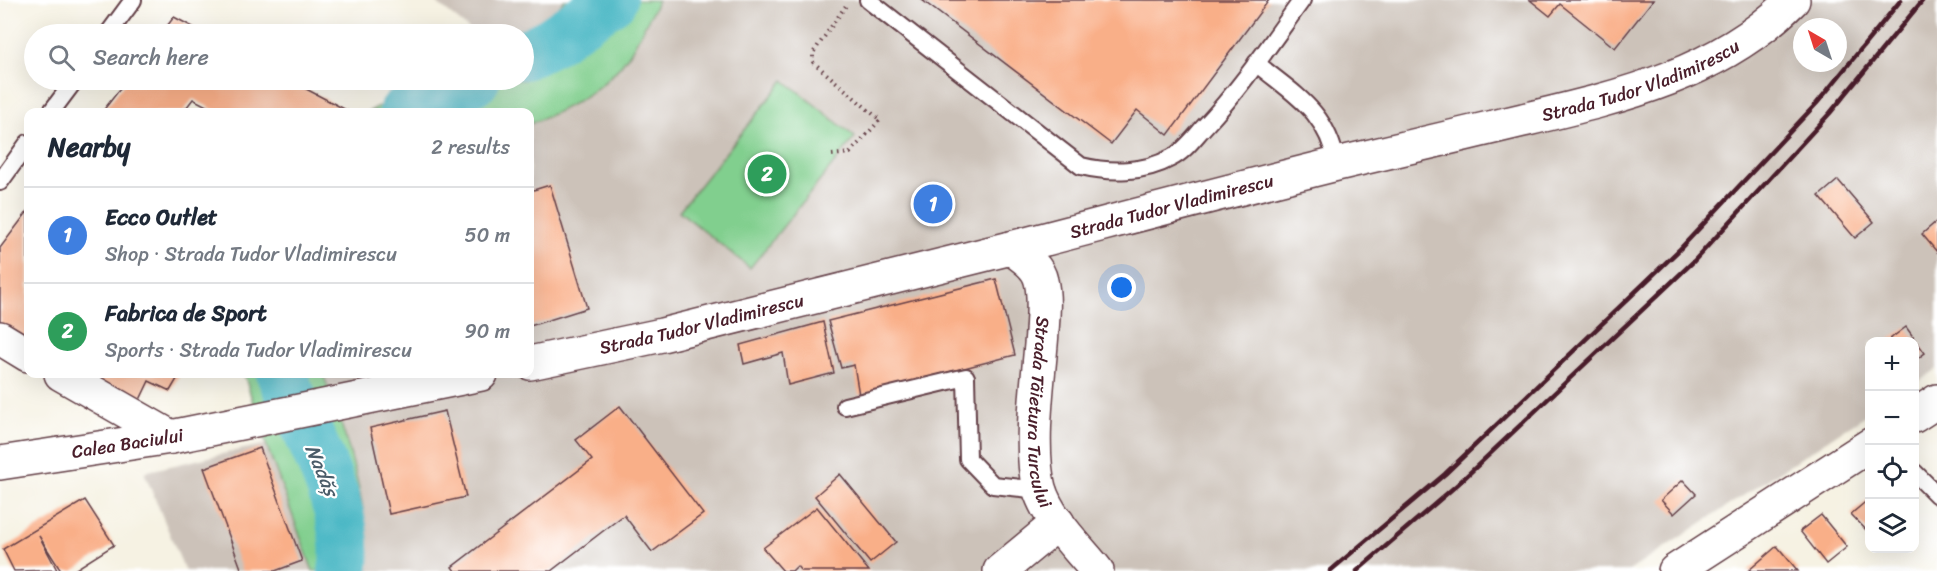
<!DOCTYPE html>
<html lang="en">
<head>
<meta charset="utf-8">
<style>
	body { margin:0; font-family:Sriracha,sans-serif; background:#f2f2f3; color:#1f2937 }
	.controls { position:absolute; right:18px; bottom:18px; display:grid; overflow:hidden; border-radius:12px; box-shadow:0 6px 24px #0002 }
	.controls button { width:54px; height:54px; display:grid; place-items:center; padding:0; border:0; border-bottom:2px solid #e0e1e3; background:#fff; color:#1f2937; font:30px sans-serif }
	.compass { position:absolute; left:1793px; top:18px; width:54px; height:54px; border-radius:50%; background:#fff; box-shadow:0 6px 24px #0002; rotate:321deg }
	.you { position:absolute; left:1122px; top:288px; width:21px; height:21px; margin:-15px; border:4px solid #fff; border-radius:50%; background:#1a73e8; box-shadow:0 0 0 9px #1a73e833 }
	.badge { display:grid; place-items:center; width:39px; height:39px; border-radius:50%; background:#111827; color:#fff; font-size:20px; font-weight:700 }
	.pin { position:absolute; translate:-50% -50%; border:3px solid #fff; box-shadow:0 2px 6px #0006 }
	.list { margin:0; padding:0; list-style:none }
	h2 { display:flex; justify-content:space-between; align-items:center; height:78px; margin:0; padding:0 24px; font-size:26px }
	h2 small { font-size:20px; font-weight:400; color:#747a83 }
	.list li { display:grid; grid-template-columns:39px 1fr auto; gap:18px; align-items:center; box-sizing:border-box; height:96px; padding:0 24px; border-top:2px solid #e0e1e3 }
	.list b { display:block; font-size:22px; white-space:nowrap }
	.list p { margin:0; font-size:20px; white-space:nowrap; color:#747a83 }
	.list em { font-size:20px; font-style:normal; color:#747a83 }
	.icon { flex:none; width:33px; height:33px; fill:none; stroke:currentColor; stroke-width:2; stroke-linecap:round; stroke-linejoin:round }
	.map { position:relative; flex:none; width:1937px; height:571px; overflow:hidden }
	.search { position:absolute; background:#fff; box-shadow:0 6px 24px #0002; left:24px; top:24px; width:510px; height:66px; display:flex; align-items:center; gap:15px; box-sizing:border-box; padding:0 21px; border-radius:33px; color:#747a83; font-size:22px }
	.panel { position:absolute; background:#fff; box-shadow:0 6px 24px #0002; left:24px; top:108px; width:510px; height:270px; border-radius:12px }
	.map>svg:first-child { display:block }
	.industrial { fill:#ccc2b9; fill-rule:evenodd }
	.green { fill:#81cf8e; stroke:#66775c; stroke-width:1.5 }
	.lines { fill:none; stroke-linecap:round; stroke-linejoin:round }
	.river { stroke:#4ab7c5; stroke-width:50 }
	.building { fill:#f9af88 }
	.lane-casing { stroke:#643f47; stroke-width:20 }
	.street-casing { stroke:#643f47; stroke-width:36 }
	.secondary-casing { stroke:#643f47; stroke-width:36 }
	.path { stroke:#643f47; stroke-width:4; stroke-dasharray:1.5 4.5; stroke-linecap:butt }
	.lane { stroke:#fff; stroke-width:16 }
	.street { stroke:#fff; stroke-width:33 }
	.secondary { stroke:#fff; stroke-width:33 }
	.rail { stroke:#4a1f2b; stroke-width:4.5 }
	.labels { text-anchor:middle; stroke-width:4.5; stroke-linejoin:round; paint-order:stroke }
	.street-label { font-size:18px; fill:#4a1f2b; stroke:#fff }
	.water-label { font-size:20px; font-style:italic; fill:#4a5c69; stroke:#fff }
</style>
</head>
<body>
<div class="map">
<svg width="1937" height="571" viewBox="0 0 1937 571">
	<rect width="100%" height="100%" fill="#fff"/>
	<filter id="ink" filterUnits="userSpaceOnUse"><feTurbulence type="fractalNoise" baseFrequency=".0167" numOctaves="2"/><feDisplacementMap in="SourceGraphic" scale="12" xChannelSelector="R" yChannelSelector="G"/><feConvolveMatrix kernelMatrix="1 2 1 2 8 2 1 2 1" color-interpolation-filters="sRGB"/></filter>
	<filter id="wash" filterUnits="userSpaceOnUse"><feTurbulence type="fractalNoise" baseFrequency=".008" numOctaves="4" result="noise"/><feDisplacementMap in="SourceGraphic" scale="24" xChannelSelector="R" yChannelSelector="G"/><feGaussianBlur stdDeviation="1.35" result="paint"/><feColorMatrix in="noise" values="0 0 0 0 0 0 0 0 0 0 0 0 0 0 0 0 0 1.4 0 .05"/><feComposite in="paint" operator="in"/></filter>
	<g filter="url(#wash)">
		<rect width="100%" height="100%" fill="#f6f2e3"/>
		<g class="industrial">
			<polygon points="433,0 564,0 556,11 514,34 475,34"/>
			<path d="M658,0H1937V369L1915,384L1914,342H1870L1869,413L1629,571H364L367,556L362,498L323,374H530V124L557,113L598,89L629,55ZM1802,27H1838V63H1802Z"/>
			<polygon points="266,444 313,571 185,571 144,472"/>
		</g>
		<g class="green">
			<path d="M564,0H658C649,18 640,36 630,53C607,89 567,109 530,124V112H368L425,80H524V34H514L556,12Z"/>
			<polygon points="784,80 855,137 750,268 679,211"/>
			<path d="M244,374H323C343,425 375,518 364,571H313L266,444Z"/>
		</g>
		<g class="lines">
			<g class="river">
				<polyline points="524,55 552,41 612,0"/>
				<polyline points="404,112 475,80"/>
				<path d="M281,374C304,427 354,513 343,571"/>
			</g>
		</g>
		<g id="blocks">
			<g class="building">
				<polygon points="922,0 1269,0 1168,135 1137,110 1111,144"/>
				<polygon points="1530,0 1653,0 1615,48 1560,4 1550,16"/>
				<polygon points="174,17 206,34 161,34"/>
				<polygon points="127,80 289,80 350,112 218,112 193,99 183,112 102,112"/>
				<polygon points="1838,180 1874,222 1855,238 1819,196"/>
				<polygon points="550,185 587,308 530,326 530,191"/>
				<polygon points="28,211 28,342 0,325 0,248"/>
				<polygon points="1937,221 1937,252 1922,234"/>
				<polygon points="996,279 1015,355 859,395 854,365 841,368 828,321"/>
				<polygon points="823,322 834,373 788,385 783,353 744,364 740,345"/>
				<polygon points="1906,327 1925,353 1914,361 1914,342 1892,342 1890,339"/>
				<polygon points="82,374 180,374 170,391 149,381 137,406"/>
				<polygon points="620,406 703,514 652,552 624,515 551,571 455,571 452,567 592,460 576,440"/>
				<polygon points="445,411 466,497 389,514 370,428"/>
				<polygon points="260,448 302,561 275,571 242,571 204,468"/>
				<polygon points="840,474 896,542 870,563 815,496"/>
				<polygon points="1683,480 1696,494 1674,514 1661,500"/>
				<polygon points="1870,498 1870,534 1851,514"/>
				<polygon points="85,500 114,545 73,571 61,571 39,536 57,570 14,571 3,549"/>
				<polygon points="817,507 869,571 801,571 797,566 792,571 783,571 763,548"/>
				<polygon points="1821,515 1847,547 1826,564 1800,531"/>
				<polygon points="1777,546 1798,571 1748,571"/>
			</g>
		</g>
	</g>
	<g filter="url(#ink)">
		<use href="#blocks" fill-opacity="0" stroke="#643f47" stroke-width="1.5"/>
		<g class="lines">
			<defs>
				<g id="lane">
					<path d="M868,0L1081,166C1110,173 1144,173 1171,158C1184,152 1194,138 1204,127C1241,88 1271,43 1302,0"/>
					<polyline points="108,34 133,0"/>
					<path d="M1256,63C1296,96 1326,110 1337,164"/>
					<polyline points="51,112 75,80"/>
					<polyline points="0,182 28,143"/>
					<polyline points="845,406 966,377 968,459 993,485 1040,490"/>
					<polyline points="1914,472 1937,495"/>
				</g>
				<g id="street">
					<path id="s1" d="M1011,248C1119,220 1228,191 1337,164C1398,149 1461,135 1523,120C1620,97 1720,74 1793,0"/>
					<polyline points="0,338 28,355"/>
					<polyline points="61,374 171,437"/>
					<polyline points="1000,571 1058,523"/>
				</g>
				<g id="secondary">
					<path id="s2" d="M530,363L662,335L1011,248C1023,257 1038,266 1041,281C1045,297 1043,316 1042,332C1039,377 1028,445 1039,488C1048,519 1077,546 1097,571"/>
					<polyline points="1914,416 1937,401"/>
					<path id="s3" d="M0,463L171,437L481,374"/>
					<polyline points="1675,571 1870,445"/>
				</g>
			</defs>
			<use href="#lane" class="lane-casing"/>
			<use href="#street" class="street-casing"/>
			<use href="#secondary" class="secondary-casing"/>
			<polyline class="path" points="832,155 850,153 880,120 813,62 813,53 847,4"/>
			<use href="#lane" class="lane"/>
			<use href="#street" class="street"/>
			<use href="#secondary" class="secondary"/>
			<g class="rail">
				<polyline points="1330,571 1445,474 1679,250 1817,103 1901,0"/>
				<polyline points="1357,571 1458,484 1694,261 1830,113 1923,0"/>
			</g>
		</g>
	</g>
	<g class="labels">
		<g class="street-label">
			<text dy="6" stroke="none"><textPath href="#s1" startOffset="652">Strada Tudor Vladimirescu</textPath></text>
			<text dy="6" stroke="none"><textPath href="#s1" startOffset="166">Strada Tudor Vladimirescu</textPath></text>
			<text dy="6" stroke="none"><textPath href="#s2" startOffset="176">Strada Tudor Vladimirescu</textPath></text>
			<text dy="6" stroke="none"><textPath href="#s2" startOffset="672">Strada Tăietura Turcului</textPath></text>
			<text dy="6" stroke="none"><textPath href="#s3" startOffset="129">Calea Baciului</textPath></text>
		</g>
		<g class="water-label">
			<text transform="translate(322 470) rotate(67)" y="7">Nadăș</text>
		</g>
	</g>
</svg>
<div class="controls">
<button>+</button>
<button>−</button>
<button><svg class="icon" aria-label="locate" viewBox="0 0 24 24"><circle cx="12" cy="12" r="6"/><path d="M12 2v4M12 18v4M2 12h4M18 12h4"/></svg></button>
<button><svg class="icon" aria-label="layers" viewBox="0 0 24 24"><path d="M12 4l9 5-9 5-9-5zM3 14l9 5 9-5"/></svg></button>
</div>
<svg class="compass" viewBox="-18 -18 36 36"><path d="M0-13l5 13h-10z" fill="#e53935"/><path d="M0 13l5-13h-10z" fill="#747a83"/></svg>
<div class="you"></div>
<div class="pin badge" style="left:933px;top:204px;background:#3f7fe0">1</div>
<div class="pin badge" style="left:767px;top:174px;background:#2e9e5b">2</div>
<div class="search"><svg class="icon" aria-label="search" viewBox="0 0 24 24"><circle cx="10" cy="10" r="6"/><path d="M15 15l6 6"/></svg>Search here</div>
<section class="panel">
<h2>Nearby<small>2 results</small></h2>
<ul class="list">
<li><span class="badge" style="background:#3f7fe0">1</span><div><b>Ecco Outlet</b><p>Shop · Strada Tudor Vladimirescu</p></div><em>50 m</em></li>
<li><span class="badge" style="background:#2e9e5b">2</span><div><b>Fabrica de Sport</b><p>Sports · Strada Tudor Vladimirescu</p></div><em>90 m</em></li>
</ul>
</section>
</div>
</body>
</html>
